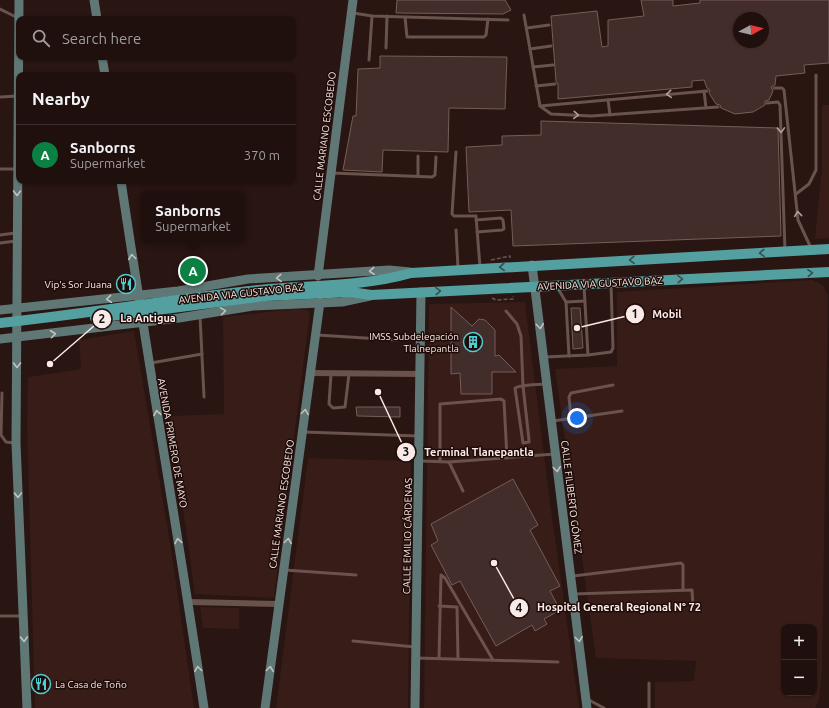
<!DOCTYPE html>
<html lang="en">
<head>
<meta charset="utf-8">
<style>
	body { margin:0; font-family:Ubuntu,sans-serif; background:#271917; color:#f1f3f6 }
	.controls { position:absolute; right:12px; bottom:12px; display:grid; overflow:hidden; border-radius:8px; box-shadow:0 1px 3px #0004 }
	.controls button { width:36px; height:36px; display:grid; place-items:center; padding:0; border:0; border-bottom:1px solid #3c302e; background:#1f100e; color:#f1f3f6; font:20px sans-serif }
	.compass { position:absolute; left:733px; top:12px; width:36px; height:36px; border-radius:50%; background:#1f100e; box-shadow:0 1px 3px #0004; rotate:82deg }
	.you { position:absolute; left:577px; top:418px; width:14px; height:14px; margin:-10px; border:3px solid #fff; border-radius:50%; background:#1a73e8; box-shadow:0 0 0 6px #1a73e833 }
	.badge { display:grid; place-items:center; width:26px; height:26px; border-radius:50%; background:#0b8043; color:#fff; font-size:13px; font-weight:700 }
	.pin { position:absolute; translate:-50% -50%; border:2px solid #fff; box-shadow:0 1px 4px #0006 }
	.popup { position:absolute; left:141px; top:191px; width:104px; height:52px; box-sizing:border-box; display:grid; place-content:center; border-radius:8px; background:#1f100e; filter:drop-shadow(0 1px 3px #0005); font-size:13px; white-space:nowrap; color:#a19d9e }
	.popup b { font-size:15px; color:#f1f3f6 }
	.popup::after { content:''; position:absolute; left:50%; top:100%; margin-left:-8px; border:8px solid transparent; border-top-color:#1f100e }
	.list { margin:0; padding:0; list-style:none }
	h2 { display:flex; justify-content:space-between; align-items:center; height:52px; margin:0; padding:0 16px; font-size:17px }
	h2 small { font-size:13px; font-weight:400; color:#a19d9e }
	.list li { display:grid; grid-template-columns:26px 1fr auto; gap:12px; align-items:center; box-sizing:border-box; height:60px; padding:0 16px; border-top:1px solid #3c302e }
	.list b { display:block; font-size:15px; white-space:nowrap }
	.list p { margin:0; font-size:13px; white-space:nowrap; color:#a19d9e }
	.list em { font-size:13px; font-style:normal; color:#a19d9e }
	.icon { flex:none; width:22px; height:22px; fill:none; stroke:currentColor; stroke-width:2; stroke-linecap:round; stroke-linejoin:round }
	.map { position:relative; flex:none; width:829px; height:708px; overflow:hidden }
	.search { position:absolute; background:#1f100e; box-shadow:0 1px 3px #0004; left:16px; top:16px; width:280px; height:44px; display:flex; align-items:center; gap:10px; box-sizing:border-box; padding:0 14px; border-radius:8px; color:#a19d9e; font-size:15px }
	.panel { position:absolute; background:#1f100e; box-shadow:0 1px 3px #0004; left:16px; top:72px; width:280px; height:112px; border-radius:8px }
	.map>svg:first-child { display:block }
	.built { fill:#371c18; fill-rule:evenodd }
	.building { fill:#432d2a; stroke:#755d58; fill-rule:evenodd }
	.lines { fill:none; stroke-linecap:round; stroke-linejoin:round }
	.path { stroke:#685552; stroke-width:1.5; stroke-dasharray:4 2; stroke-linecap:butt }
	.lane { stroke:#6a524d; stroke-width:3 }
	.street { stroke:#6a524d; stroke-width:6 }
	.secondary { stroke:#5f7876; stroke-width:9 }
	.primary { stroke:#549fa0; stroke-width:10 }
	.oneway { stroke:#b29e9a }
	.oneway2 { stroke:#c3c2bf }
	.oneway3 { stroke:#374e4d }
	.labels { text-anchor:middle; stroke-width:3; stroke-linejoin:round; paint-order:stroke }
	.street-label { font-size:10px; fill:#f9eae7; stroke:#1f0c09 }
	.poi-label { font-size:10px; fill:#f9eae7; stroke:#1f0c09; text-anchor:end }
	.leader { fill:none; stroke:#f9eae7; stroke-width:1.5 }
	.callout-dot { fill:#f9eae7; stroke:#1f0c09; stroke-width:1.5 }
	.mark-label { font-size:12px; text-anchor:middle; font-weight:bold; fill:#111 }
	.callout-label { font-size:11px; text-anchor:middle; font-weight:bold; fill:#f9eae7; stroke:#1f0c09; stroke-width:3; stroke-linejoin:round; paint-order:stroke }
</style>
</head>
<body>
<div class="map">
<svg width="829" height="708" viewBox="0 0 829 708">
	<rect width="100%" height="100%" fill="#291512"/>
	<g class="built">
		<polygon points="822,105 829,105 829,238 815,239 822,166"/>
		<path d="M812,280L823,285L828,296L822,672L819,700L815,708H655V682L694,681L696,661L596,658L555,369L617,366V292ZM784,627H814V693H784Z"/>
		<polygon points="525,302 549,495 579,708 424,708 429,304"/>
		<polygon points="294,309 307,310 310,312 274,598 195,594 170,416 224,414 223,317"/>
		<polygon points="134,331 170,542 194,708 35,708 27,427 28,377 81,369 79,340"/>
		<polygon points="308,458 411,461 408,708 276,708"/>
		<polygon points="200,607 239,608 239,629 203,628"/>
	</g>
	<g class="building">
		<polygon points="397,0 505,0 511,10 503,14 396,13"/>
		<path d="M641,0H673V6L700,3V0H829V63L804,65L805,73L776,76L775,85L771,87L773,91L769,100L765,101V105L753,112L735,114L721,108L720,105L716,104L709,93L710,90L707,88L704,80L692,81V87L558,99V84L556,81L551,16L597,11L602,47L608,46V20L644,16ZM739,18H763V42H739Z"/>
		<polygon points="380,56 507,57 505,109 449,108 448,152 383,150 382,172 343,170 353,116 356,116 358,69 380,68"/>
		<polygon points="541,121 778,128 781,236 513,246 511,210 469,212 466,147 502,145 502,136 541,135"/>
		<polygon points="451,307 472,326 479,319 485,320 495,330 495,356 499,355 516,372 492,372 492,394 461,394 460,373 451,374"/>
		<polygon points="571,308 580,308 583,348 573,349"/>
		<polygon points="356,407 400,407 400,417 357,416"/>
		<polygon points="513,479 538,525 530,530 560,586 550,591 560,610 544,619 547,624 535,631 532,625 496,646 460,581 452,585 431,545 438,541 431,524"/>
	</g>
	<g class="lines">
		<g class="path">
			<polyline points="491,260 510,256 510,258"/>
			<polyline points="492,298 496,300 513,299 513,296"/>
		</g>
		<g class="lane">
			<polyline points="0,9 16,17"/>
			<polyline points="353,13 372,16 508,20"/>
			<polyline points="524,15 540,106 551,114 591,116 718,107"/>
			<polyline points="405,17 407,37 484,37 486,35 488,19"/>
			<polyline points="527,28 549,25"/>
			<polyline points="386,48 387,16"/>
			<polyline points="530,49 551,46"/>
			<polyline points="369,60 372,16"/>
			<polyline points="533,67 553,65"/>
			<polyline points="536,86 555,84"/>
			<polyline points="774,88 782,88 784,90 798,220 811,248"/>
			<polyline points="704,91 706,108"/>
			<polyline points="0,97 18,96"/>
			<polyline points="608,100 610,115"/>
			<polyline points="767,103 778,102 780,105 785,251"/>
			<polyline points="540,106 707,91"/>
			<polyline points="456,152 452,214 454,216 476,216 480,267"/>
			<polyline points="0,169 17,169"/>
			<polyline points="332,173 432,177 435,175 436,157"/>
			<polyline points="418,176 418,156"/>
			<polyline points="796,194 809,184 816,170 816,75"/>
			<polyline points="476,220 501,218 503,220 504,229 502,230 477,232"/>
			<polyline points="456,230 458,268"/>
			<polyline points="0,235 15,233"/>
			<polyline points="0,243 16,241"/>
			<polyline points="584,286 588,355"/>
			<polyline points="557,287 566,302 569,356"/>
			<polyline points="566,302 585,301"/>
			<path d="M506,311L517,324L521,336L523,386L529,440V442L523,443L515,388C524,384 536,385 545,384"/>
			<polyline points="200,316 204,397"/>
			<polyline points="317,335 397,340"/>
			<polyline points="545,357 588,355 611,352 613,348 611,284"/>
			<polyline points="151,363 202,354"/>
			<polyline points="331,374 329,404 333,408 345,407 349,374"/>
			<polyline points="2,393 1,435 6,442 15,443"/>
			<polyline points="571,418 569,397 571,393 613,385"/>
			<polyline points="553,421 622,411"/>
			<polyline points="304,432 418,436"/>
			<polyline points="421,461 449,462 555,454"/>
			<polyline points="440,461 440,404 501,399 504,401 507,458"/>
			<polyline points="449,462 463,491"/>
			<polyline points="285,570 356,575"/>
			<polyline points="573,576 681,563 683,565 683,589"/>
			<polyline points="574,594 692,590 693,606"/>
			<polyline points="439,606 457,607 458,659"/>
			<polyline points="0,616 21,616"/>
			<polyline points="353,641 415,647"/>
			<polyline points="417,658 558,662"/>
			<polyline points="439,658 441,575 445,578 493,660"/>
			<polyline points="587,699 604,708"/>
			<polyline points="649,708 649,683"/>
		</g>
		<g class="street">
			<polyline points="311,373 421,374"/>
			<polyline points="189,602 279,604"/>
		</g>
		<g class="secondary">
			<polyline points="19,0 16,443 27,708"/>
			<polyline points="94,0 97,19"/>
			<polyline points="102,57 105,75"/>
			<path d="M121,181C147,357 178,532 204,708"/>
			<polyline points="532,265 587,708"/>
			<polyline points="318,276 353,0"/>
			<polyline points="0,310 178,291 248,279 389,270 410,272"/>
			<polyline points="0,339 179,318 253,306 342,302 370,296"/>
			<polyline points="265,708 320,302"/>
			<polyline points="415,708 421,292"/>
		</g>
		<g class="primary">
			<polyline points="95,318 265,296 351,292 371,295 829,272"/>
			<path d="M0,323C86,314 172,299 258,290C308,285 362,287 411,273L829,249"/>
		</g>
	</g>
	<defs><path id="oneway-chevron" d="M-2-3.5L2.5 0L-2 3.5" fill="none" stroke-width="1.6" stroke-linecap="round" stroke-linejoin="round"/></defs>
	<g class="oneway">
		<use href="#oneway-chevron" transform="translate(669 94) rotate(175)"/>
		<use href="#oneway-chevron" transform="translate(576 115) rotate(4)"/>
		<use href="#oneway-chevron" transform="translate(781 130) rotate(88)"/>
		<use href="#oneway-chevron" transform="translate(798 214) rotate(-96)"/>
	</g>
	<g class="oneway2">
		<use href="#oneway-chevron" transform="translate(17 193) rotate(90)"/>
		<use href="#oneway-chevron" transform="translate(132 257) rotate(-98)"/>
		<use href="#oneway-chevron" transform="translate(372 271) rotate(175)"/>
		<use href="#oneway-chevron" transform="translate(279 278) rotate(177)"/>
		<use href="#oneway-chevron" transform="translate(109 299) rotate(174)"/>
		<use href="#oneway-chevron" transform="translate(223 311) rotate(-9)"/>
		<use href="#oneway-chevron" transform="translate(540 326) rotate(83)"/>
		<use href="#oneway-chevron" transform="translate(53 334) rotate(-7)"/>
		<use href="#oneway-chevron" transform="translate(17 365) rotate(90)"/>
		<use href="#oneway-chevron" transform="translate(305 412) rotate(-82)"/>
		<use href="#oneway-chevron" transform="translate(157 413) rotate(-100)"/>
		<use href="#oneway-chevron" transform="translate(557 469) rotate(83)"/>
		<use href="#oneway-chevron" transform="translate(18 495) rotate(88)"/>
		<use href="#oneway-chevron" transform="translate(178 541) rotate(-100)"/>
		<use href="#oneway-chevron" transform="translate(288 541) rotate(-82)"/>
		<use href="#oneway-chevron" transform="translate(24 639) rotate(88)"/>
		<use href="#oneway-chevron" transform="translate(579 639) rotate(83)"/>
		<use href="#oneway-chevron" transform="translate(198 669) rotate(-98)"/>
		<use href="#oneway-chevron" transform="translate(270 669) rotate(-82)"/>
	</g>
	<g class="oneway3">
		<use href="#oneway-chevron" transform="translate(762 253) rotate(177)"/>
		<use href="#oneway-chevron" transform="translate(632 260) rotate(177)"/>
		<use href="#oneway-chevron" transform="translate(502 267) rotate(177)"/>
		<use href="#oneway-chevron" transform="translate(810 273) rotate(-3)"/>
		<use href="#oneway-chevron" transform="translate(680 279) rotate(-3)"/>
		<use href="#oneway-chevron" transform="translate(438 291) rotate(-3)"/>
	</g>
	<defs>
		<symbol id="restaurant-ring" viewBox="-11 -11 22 22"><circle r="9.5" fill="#1f0c09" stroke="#51ccd1" stroke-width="1.5"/><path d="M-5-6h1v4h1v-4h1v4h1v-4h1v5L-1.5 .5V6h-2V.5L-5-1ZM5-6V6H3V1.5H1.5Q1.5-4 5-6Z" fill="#51ccd1"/></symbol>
		<symbol id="building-ring" viewBox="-11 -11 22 22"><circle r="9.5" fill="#1f0c09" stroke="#51ccd1" stroke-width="1.5"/><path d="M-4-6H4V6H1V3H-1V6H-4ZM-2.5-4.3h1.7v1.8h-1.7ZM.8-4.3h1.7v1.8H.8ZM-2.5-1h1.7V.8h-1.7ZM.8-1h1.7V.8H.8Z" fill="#51ccd1"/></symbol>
	</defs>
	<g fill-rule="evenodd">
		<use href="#restaurant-ring" x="115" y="273" width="22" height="22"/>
		<use href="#building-ring" x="462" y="331" width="22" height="22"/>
		<use href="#restaurant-ring" x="30" y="673" width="22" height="22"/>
	</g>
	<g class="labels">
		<g class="street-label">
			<text transform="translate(324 136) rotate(-83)" y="4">CALLE MARIANO ESCOBEDO</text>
			<text transform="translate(600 283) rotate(-3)" y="4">AVENIDA VIA GUSTAVO BAZ</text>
			<text transform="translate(241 293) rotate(-6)" y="4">AVENIDA VIA GUSTAVO BAZ</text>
			<text transform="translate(173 443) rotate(80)" y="4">AVENIDA PRIMERO DE MAYO</text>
			<text transform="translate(572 497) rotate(83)" y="4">CALLE FILIBERTO GÓMEZ</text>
			<text transform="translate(281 504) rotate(-82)" y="4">CALLE MARIANO ESCOBEDO</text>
			<text transform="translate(407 536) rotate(-89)" y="4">CALLE EMILIO CÁRDENAS</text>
		</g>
		<g class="poi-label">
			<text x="112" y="288">Vip's Sor Juana</text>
			<text x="459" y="340">IMSS Subdelegación<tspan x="459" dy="12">Tlalnepantla</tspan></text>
			<text x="55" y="688" text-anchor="start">La Casa de Toño</text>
		</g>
	</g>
	<path class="leader" d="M577 328L635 314M50 364L102 319M378 392L406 452M494 563L519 608"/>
	<g class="callout-dot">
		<circle cx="577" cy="328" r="4"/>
		<circle cx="50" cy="364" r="4"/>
		<circle cx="378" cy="392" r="4"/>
		<circle cx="494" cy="563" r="4"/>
		<circle cx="635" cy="314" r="10"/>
		<circle cx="102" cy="319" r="10"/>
		<circle cx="406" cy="452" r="10"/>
		<circle cx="519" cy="608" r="10"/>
	</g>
	<g class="mark-label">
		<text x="635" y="318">1</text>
		<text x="102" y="323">2</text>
		<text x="406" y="456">3</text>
		<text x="519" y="612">4</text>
	</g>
	<g class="callout-label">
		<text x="667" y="318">Mobil</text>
		<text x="148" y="322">La Antigua</text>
		<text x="479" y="456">Terminal Tlanepantla</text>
		<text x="619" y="611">Hospital General Regional N° 72</text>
	</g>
</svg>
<div class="controls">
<button>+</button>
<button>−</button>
</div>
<svg class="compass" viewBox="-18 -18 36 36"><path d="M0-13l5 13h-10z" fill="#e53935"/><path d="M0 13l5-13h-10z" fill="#a19d9e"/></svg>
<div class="you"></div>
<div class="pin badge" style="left:193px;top:271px">A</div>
<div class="popup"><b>Sanborns</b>Supermarket</div>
<div class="search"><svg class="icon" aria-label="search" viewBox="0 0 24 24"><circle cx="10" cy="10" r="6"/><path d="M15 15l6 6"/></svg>Search here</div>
<section class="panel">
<h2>Nearby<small></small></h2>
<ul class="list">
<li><span class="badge">A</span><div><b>Sanborns</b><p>Supermarket</p></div><em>370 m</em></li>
</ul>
</section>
</div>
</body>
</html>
